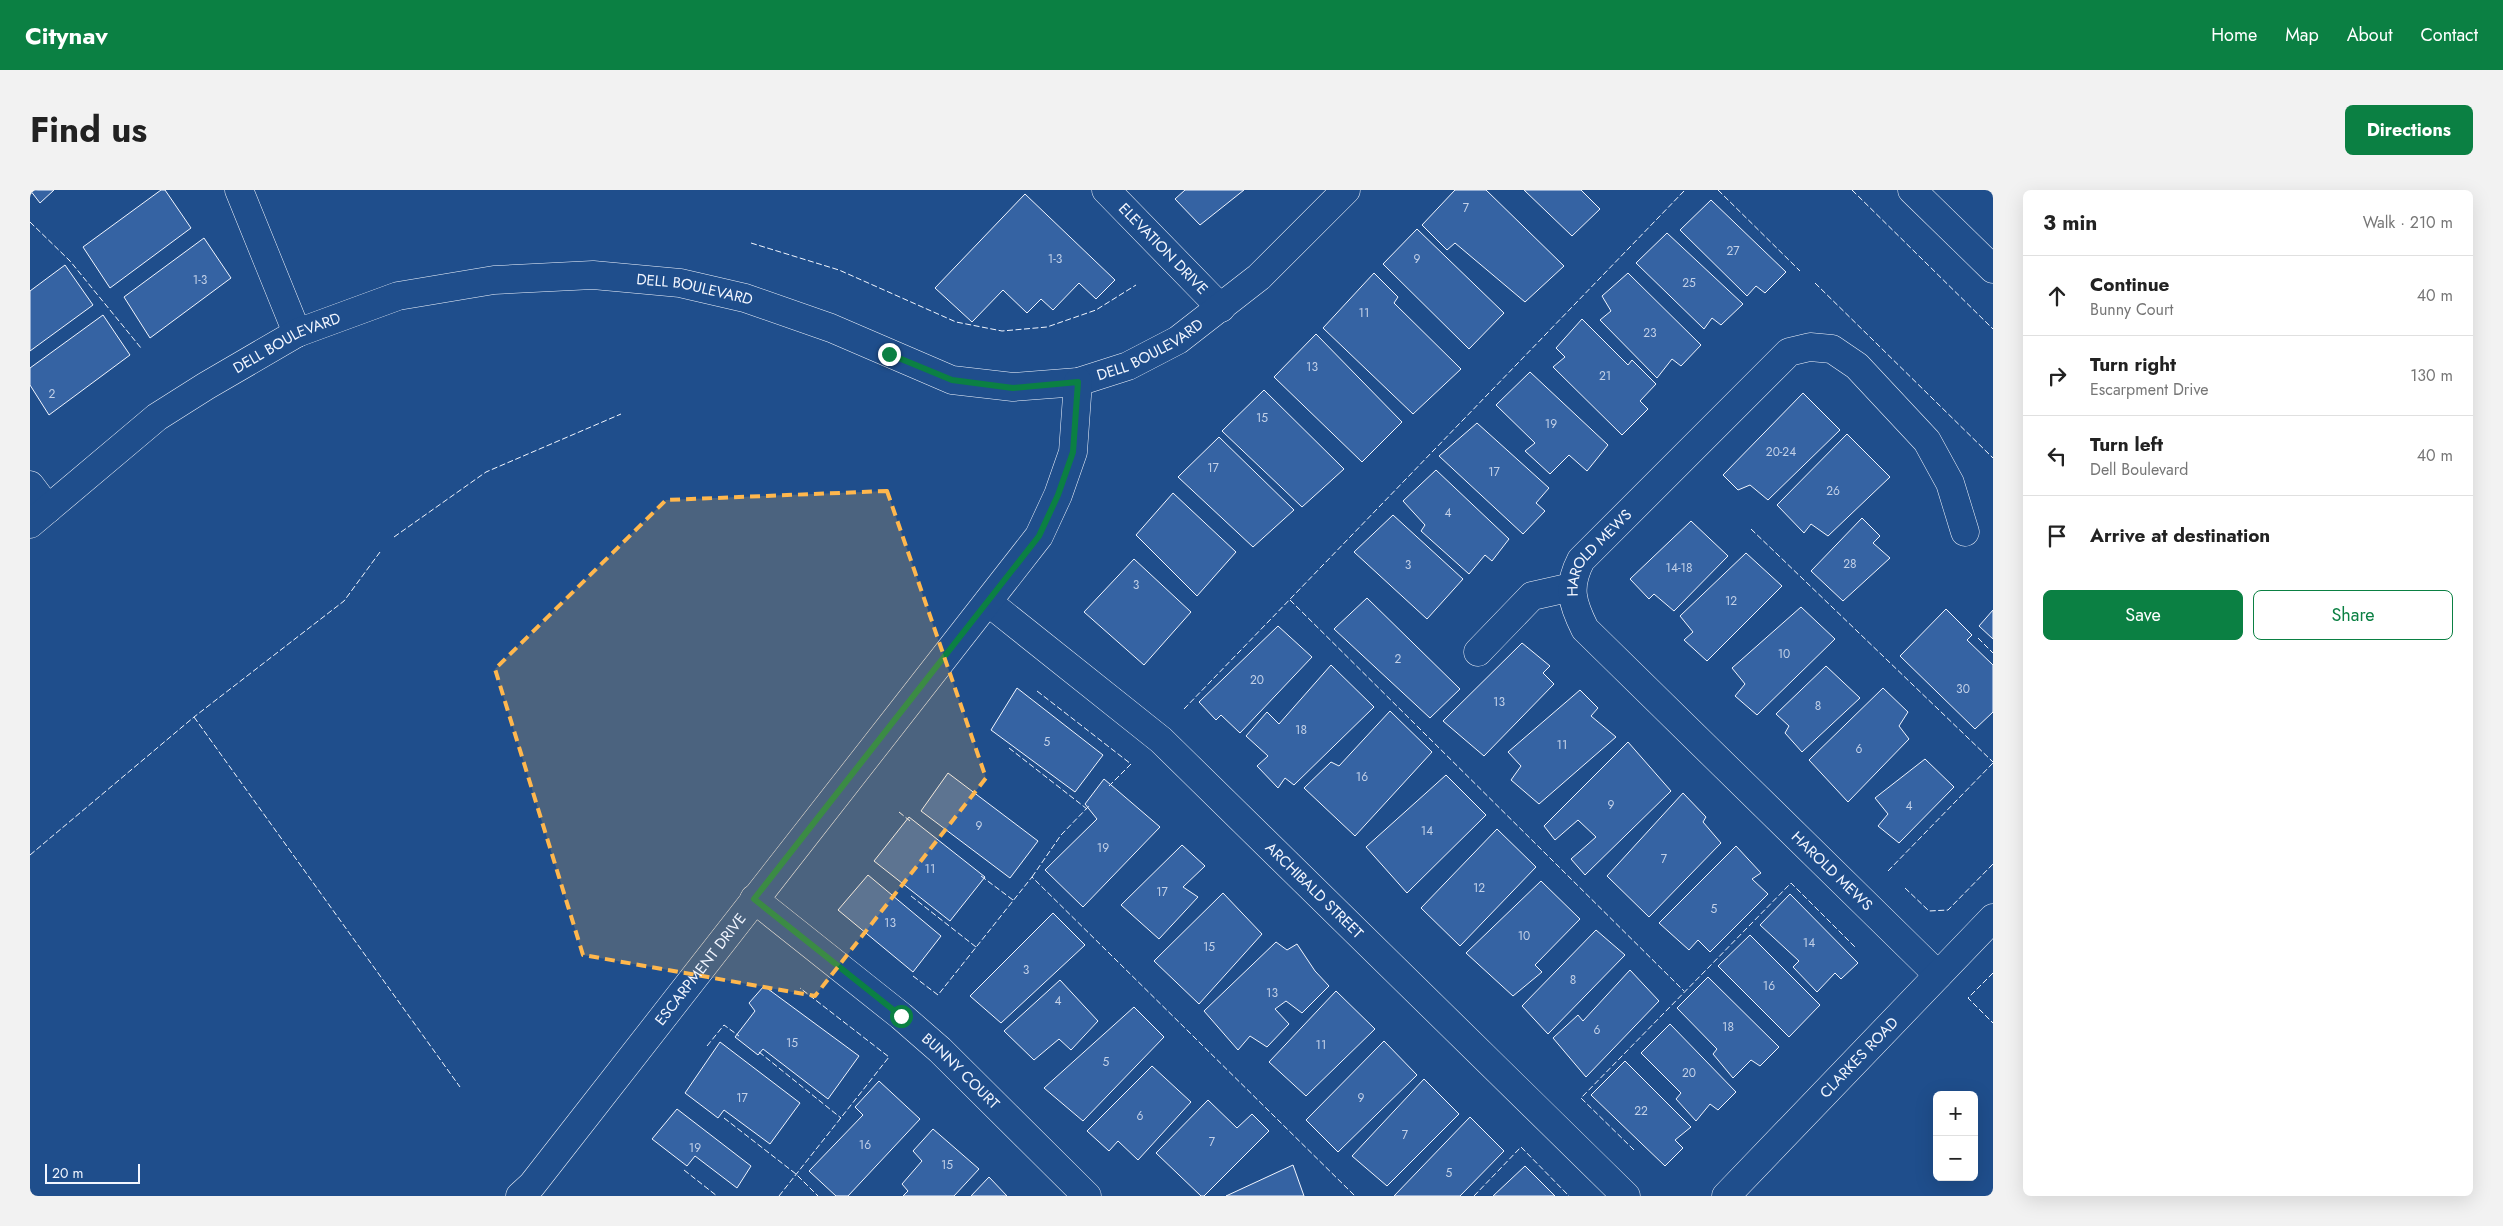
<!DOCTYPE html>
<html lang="en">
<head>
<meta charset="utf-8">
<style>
	body { margin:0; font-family:Jost,sans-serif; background:#f2f2f2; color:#222 }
	.controls { position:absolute; right:15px; bottom:15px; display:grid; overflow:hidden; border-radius:8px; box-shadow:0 5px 20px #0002 }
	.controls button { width:45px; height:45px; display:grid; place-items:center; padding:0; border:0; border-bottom:1px solid #e0e0e0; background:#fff; color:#222; font:25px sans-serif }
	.scale { position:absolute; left:15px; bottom:12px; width:95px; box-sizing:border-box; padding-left:5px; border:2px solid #f2f6ff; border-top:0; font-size:14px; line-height:18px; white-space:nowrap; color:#f2f6ff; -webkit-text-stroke:4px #1f4e8c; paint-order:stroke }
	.stop { position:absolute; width:15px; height:15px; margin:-11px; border:4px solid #0b8043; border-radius:50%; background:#fff }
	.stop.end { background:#0b8043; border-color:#fff; box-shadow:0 1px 5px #0008 }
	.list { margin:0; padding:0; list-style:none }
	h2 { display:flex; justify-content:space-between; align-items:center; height:65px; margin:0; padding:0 20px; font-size:21px }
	h2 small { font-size:16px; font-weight:400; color:#767676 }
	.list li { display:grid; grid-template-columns:32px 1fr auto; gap:15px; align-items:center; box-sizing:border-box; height:80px; padding:0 20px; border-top:1px solid #e0e0e0 }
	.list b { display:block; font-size:19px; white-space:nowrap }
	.list p { margin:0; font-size:16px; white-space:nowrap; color:#767676 }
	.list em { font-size:16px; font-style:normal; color:#767676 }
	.actions { display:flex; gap:10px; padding:15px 20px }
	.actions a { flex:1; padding:11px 0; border:1px solid #0b8043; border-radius:8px; text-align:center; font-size:18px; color:#0b8043 }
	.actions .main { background:#0b8043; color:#fff }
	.icon { flex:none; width:28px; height:28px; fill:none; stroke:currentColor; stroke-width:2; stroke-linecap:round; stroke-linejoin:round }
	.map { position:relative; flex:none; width:1963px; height:1006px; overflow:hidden; border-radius:8px }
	header { display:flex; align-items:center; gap:30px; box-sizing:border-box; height:70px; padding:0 25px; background:#0b8043; color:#fff }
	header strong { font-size:24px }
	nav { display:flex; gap:28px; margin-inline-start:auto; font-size:18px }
	.intro { display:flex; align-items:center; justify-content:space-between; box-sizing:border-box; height:120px; padding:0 30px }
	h1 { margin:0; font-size:35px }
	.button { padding:12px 22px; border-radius:8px; background:#0b8043; color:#fff; font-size:18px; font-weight:700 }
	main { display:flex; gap:30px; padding:0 30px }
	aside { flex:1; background:#fff; border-radius:8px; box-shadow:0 5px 20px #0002 }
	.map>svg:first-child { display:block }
	.building { fill:#3563a3; stroke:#f2f6ff }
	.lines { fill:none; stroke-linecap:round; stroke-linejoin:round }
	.street-casing { stroke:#f2f6ff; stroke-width:29 }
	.primary-casing { stroke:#f2f6ff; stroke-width:29 }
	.street { stroke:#1f4e8c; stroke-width:28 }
	.primary { stroke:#1f4e8c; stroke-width:28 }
	.fence { stroke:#f2f6ff; stroke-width:1; stroke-dasharray:6 2.5; stroke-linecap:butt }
	.route { stroke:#0b8043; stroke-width:6 }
	.marked { fill:#ffb74d; fill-opacity:0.2; stroke:#ffb74d; stroke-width:4; stroke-dasharray:10 6; stroke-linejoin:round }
	.labels { text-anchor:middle; stroke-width:4; stroke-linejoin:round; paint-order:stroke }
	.number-label { font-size:12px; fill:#c3d1e8 }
	.street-label { font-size:15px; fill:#f2f6ff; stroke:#1f4e8c }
</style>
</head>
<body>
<header>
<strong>Citynav</strong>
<nav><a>Home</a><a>Map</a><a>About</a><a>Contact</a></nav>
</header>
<div class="intro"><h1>Find us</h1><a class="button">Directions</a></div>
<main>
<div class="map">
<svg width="1963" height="1006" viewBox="0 0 1963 1006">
	<rect width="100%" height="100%" fill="#1f4e8c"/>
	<g class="building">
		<polygon points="0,0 24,0 10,13"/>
		<polygon points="131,0 135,0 161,38 80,98 53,57"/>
		<polygon points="1155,0 1214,0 1170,35 1145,9"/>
		<polygon points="1425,0 1456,0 1534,76 1495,112 1425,53 1417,60 1392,35"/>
		<polygon points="1494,0 1551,0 1570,19 1542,46"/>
		<polygon points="995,4 1085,90 1066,109 1049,93 1023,120 1011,109 997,123 973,100 942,132 905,98"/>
		<polygon points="1681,10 1756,82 1735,103 1726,96 1717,106 1650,40"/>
		<polygon points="1387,39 1474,123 1439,159 1353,74"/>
		<polygon points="1637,43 1713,114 1691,135 1682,128 1674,139 1606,73"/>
		<polygon points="174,48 201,88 120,148 94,107"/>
		<polygon points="35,75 63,115 0,161 0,101"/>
		<polygon points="1344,83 1368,107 1364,113 1431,179 1383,224 1293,138"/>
		<polygon points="1598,83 1671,155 1651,176 1642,169 1627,188 1570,130 1581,121 1572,106"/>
		<polygon points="73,125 100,165 19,225 0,195 0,178"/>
		<polygon points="1552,129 1598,175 1602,170 1626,194 1610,211 1618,219 1592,245 1523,177 1535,167 1526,158"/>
		<polygon points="1286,144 1372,232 1332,272 1244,187"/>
		<polygon points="1500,182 1578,255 1557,281 1539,265 1520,284 1495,261 1505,253 1466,215"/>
		<polygon points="1234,200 1314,279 1272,317 1192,241"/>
		<polygon points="1773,203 1810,240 1738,310 1720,295 1708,300 1693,285"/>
		<polygon points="1447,233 1519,298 1506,313 1515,321 1493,344 1409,266"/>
		<polygon points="1817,244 1860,287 1798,346 1781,334 1774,343 1747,315"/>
		<polygon points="1189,247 1264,320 1223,357 1148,287"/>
		<polygon points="1406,280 1479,349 1462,371 1455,365 1439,384 1391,341 1395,335 1373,311"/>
		<polygon points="1143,303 1206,362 1167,406 1106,345"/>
		<polygon points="1363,325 1433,389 1397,429 1324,362"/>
		<polygon points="1832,328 1850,346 1843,353 1860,368 1813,411 1781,381"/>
		<polygon points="1661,331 1698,366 1644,421 1624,404 1619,409 1600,389"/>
		<polygon points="1716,363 1752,396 1677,471 1654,450 1663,442 1650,426"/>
		<polygon points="1104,369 1161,422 1114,475 1054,422"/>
		<polygon points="1337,408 1430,499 1400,528 1304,439"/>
		<polygon points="1771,417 1805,449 1727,525 1705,506 1715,494 1702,478"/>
		<polygon points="1916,419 1942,445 1937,450 1963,475 1963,522 1945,539 1870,466"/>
		<polygon points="1963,420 1963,449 1949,436"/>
		<polygon points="1248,436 1282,467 1210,543 1191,525 1186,530 1169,512"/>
		<polygon points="1492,453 1520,476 1513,483 1524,494 1454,566 1413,531"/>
		<polygon points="1301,475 1344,517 1264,595 1255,588 1248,598 1227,576 1238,566 1216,546 1237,522 1249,534"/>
		<polygon points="1796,476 1830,508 1772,562 1755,543 1759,536 1746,524"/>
		<polygon points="987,498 1073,565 1045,602 961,540"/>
		<polygon points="1853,498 1878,522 1869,536 1879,549 1818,612 1779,570"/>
		<polygon points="1550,500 1568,518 1561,526 1586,547 1509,614 1481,590 1491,576 1478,562"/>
		<polygon points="1360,521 1402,562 1325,646 1274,598 1301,572 1309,576"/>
		<polygon points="1598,552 1641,601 1555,685 1541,669 1566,647 1548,630 1525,650 1514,636"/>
		<polygon points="1895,569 1924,597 1869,653 1848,636 1858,624 1845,608"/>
		<polygon points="918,583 1008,651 980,688 891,621"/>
		<polygon points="1416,585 1456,625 1377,703 1336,657"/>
		<polygon points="1074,589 1130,637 1053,717 1015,680 1067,629 1055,614"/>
		<polygon points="1653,603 1676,627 1673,632 1691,653 1619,727 1577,686"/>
		<polygon points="879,627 955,687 920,731 844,671"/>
		<polygon points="1467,639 1506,677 1430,756 1391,718"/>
		<polygon points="1152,655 1175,676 1153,697 1168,707 1129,749 1091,715"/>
		<polygon points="1706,656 1731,683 1722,689 1738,704 1680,762 1668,750 1659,760 1629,733"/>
		<polygon points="838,685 911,746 883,782 808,720"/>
		<polygon points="1511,691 1550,729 1505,775 1512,782 1483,806 1436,763"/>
		<polygon points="1193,703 1232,744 1169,814 1124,771"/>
		<polygon points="1760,704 1828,773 1811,789 1805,783 1787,802 1763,777 1769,771 1730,735"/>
		<polygon points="1023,723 1055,755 971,833 940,806"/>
		<polygon points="1566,740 1595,765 1518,844 1492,816"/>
		<polygon points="1720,745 1790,815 1759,847 1688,776"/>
		<polygon points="1246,752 1257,760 1267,754 1285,781 1299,796 1272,823 1256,811 1245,819 1259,834 1237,857 1220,846 1208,860 1174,821"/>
		<polygon points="1600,780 1629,811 1556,887 1523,848 1548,825 1553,831"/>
		<polygon points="1678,787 1749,857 1730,876 1721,870 1703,888 1683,864 1687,859 1647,818"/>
		<polygon points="1030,790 1068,831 1041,860 1029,849 1004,870 974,841"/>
		<polygon points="734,796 829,866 798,909 733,859 728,865 705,847 725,821 719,813"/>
		<polygon points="1306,801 1345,839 1276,906 1239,872"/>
		<polygon points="1104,817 1134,847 1053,931 1014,898"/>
		<polygon points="1640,834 1706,902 1688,920 1680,914 1666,931 1646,909 1651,903 1611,863"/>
		<polygon points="1354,851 1387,885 1308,962 1276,930"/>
		<polygon points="690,852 770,913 740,954 694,920 688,928 655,903"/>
		<polygon points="1595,871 1661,937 1645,950 1653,958 1635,976 1561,905"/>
		<polygon points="1122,876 1161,912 1108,970 1088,951 1079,961 1057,941"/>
		<polygon points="1394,889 1429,924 1357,996 1322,966"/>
		<polygon points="849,891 890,929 818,1006 806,1006 779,981 833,925 825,917"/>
		<polygon points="1178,910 1207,938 1222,924 1239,941 1174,1006 1171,1006 1126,963"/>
		<polygon points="647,919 721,976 707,998 665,966 657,976 622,949"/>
		<polygon points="1440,927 1474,961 1430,1006 1364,1006"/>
		<polygon points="903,939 949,979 924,1006 873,1006 878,1001 872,994 892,971 883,961"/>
		<polygon points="1263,975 1274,1006 1196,1006"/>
		<polygon points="1495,976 1525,1006 1463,1006"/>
		<polygon points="959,987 977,1006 941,1006"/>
	</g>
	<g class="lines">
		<defs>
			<g id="street">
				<polyline points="209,0 267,143"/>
				<path id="s1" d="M1076,0L1191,118"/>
				<polyline points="0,295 18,319"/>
				<path id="s2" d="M0,334L127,227L176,196L267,143L368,106L464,90L563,85L650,93L715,108L801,138L922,190L983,197L1048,192L1098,176L1148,150L1229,87L1316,0"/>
				<path id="s3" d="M958,412L1131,550L1596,1006"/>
				<polyline points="1448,462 1502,406 1542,397"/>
				<path id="s4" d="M724,709L871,826L910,860L1057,1006"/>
				<path id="s5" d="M1908,785L1555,439C1542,413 1537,397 1551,370L1759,162L1780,157L1802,159L1827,176L1897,251L1920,293L1935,342"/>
				<path id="s6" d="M490,1006L502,995L1009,346L1028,305L1043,262L1048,192"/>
				<path id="s7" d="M1696,1006L1963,728"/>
			</g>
			<polyline id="primary" points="1882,0 1963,79"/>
		</defs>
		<use href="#street" class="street-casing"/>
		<use href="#primary" class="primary-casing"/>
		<use href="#street" class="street"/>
		<use href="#primary" class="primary"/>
		<g class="fence">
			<polyline points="1688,0 1770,81"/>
			<polyline points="1822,0 1963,139"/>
			<polyline points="0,32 40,71 111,158"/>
			<polyline points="721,53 809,80 926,132 972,141 1017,137 1066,120 1106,95"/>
			<polyline points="1785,93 1963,268"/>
			<polyline points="1721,339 1963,572"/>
			<polyline points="364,347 456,282 591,224"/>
			<polyline points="1260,410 1654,801"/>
			<polyline points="1948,448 1963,463"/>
			<polyline points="1007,501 1101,574 1079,596"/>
			<polyline points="1154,519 1655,0"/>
			<polyline points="164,527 430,897"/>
			<polyline points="979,558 1057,619"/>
			<polyline points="869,622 880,631"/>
			<polyline points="0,665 164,527 314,411 350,362"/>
			<polyline points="1858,681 1963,573"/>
			<polyline points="951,686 983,710"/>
			<polyline points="1002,687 1031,645 1060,615"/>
			<polyline points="1875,698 1899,721 1918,720 1963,674"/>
			<polyline points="881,706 946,757"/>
			<polyline points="1963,783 1938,808 1963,833"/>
			<polyline points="883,786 908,805 1002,687 1325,1006"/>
			<polyline points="677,856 694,835 709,846"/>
			<polyline points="729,862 811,928"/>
			<polyline points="694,928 766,984 788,1006"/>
			<polyline points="1604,960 1551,908 1761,693 1825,757"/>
			<polyline points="654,980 687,1006"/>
			<polyline points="749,1006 859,867 770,798"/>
			<polyline points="1444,1006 1491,957 1539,1006"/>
		</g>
	</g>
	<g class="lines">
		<polyline class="route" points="859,164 922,190 983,198 1048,192 1043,262 1028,305 1009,346 724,709 871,826"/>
	</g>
	<path class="marked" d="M857,301L956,588L785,806L553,765L465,479L636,310Z"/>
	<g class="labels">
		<g class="number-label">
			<text x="1436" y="22">7</text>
			<text x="1703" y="65">27</text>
			<text x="1025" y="73">1-3</text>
			<text x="1387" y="73">9</text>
			<text x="170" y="94">1-3</text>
			<text x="1659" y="97">25</text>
			<text x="1334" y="127">11</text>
			<text x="1620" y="147">23</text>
			<text x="1282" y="181">13</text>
			<text x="1575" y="190">21</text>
			<text x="22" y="208">2</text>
			<text x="1232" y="232">15</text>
			<text x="1521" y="238">19</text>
			<text x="1751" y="266">20-24</text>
			<text x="1183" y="282">17</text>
			<text x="1464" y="286">17</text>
			<text x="1803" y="305">26</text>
			<text x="1418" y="327">4</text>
			<text x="1820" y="378">28</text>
			<text x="1378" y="379">3</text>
			<text x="1649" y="382">14-18</text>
			<text x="1106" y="399">3</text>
			<text x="1701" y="415">12</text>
			<text x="1754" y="468">10</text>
			<text x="1368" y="473">2</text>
			<text x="1227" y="494">20</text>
			<text x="1933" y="503">30</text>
			<text x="1469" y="516">13</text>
			<text x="1788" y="520">8</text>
			<text x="1271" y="544">18</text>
			<text x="1017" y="556">5</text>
			<text x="1532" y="559">11</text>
			<text x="1829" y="563">6</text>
			<text x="1332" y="591">16</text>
			<text x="1581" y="619">9</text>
			<text x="1879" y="620">4</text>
			<text x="949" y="640">9</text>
			<text x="1397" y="645">14</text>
			<text x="1073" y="662">19</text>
			<text x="1634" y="673">7</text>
			<text x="900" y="683">11</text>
			<text x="1449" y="702">12</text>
			<text x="1132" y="706">17</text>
			<text x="1684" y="723">5</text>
			<text x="860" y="737">13</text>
			<text x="1494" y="750">10</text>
			<text x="1779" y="757">14</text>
			<text x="1179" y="761">15</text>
			<text x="996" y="784">3</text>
			<text x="1543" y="794">8</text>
			<text x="1739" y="800">16</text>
			<text x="1242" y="807">13</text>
			<text x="1028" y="815">4</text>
			<text x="1698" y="841">18</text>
			<text x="1567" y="844">6</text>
			<text x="762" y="857">15</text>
			<text x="1291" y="859">11</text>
			<text x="1076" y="876">5</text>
			<text x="1659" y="887">20</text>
			<text x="712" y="912">17</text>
			<text x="1331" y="912">9</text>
			<text x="1611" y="925">22</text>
			<text x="1110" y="930">6</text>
			<text x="1375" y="949">7</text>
			<text x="1182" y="956">7</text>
			<text x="835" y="959">16</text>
			<text x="665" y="962">19</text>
			<text x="917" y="979">15</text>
			<text x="1419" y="987">5</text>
		</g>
		<g class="street-label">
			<text dy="5" stroke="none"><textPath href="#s1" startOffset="82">ELEVATION DRIVE</textPath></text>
			<text dy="5" stroke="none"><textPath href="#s2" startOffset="736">DELL BOULEVARD</textPath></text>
			<text dy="5" stroke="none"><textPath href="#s2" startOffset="316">DELL BOULEVARD</textPath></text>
			<text dy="5" stroke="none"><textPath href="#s2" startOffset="1216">DELL BOULEVARD</textPath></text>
			<text dy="5" stroke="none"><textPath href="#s5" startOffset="582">HAROLD MEWS</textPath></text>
			<text transform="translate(1802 681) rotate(44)" y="5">HAROLD MEWS</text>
			<text dy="5" stroke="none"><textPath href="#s3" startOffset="436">ARCHIBALD STREET</textPath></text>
			<text dy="5" stroke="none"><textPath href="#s6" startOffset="290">ESCARPMENT DRIVE</textPath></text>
			<text dy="5" stroke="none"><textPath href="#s7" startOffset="192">CLARKES ROAD</textPath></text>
			<text dy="5" stroke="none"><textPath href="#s4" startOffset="269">BUNNY COURT</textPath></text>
		</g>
	</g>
</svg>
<div class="controls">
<button>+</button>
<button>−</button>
</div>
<div class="scale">20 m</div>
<div class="stop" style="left:871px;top:826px"></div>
<div class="stop end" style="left:859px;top:164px"></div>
</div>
<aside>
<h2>3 min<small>Walk · 210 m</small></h2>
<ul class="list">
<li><svg class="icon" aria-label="ahead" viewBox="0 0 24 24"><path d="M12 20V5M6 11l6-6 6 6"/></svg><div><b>Continue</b><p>Bunny Court</p></div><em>40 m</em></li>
<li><svg class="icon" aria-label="right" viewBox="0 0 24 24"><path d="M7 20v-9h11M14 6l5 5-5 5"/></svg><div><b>Turn right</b><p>Escarpment Drive</p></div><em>130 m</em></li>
<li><svg class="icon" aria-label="left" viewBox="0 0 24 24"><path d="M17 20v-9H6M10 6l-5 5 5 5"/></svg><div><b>Turn left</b><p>Dell Boulevard</p></div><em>40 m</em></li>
<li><svg class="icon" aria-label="arrive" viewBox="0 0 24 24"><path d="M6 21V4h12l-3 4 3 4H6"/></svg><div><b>Arrive at destination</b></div></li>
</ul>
<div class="actions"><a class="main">Save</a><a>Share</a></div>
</aside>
</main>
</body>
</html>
